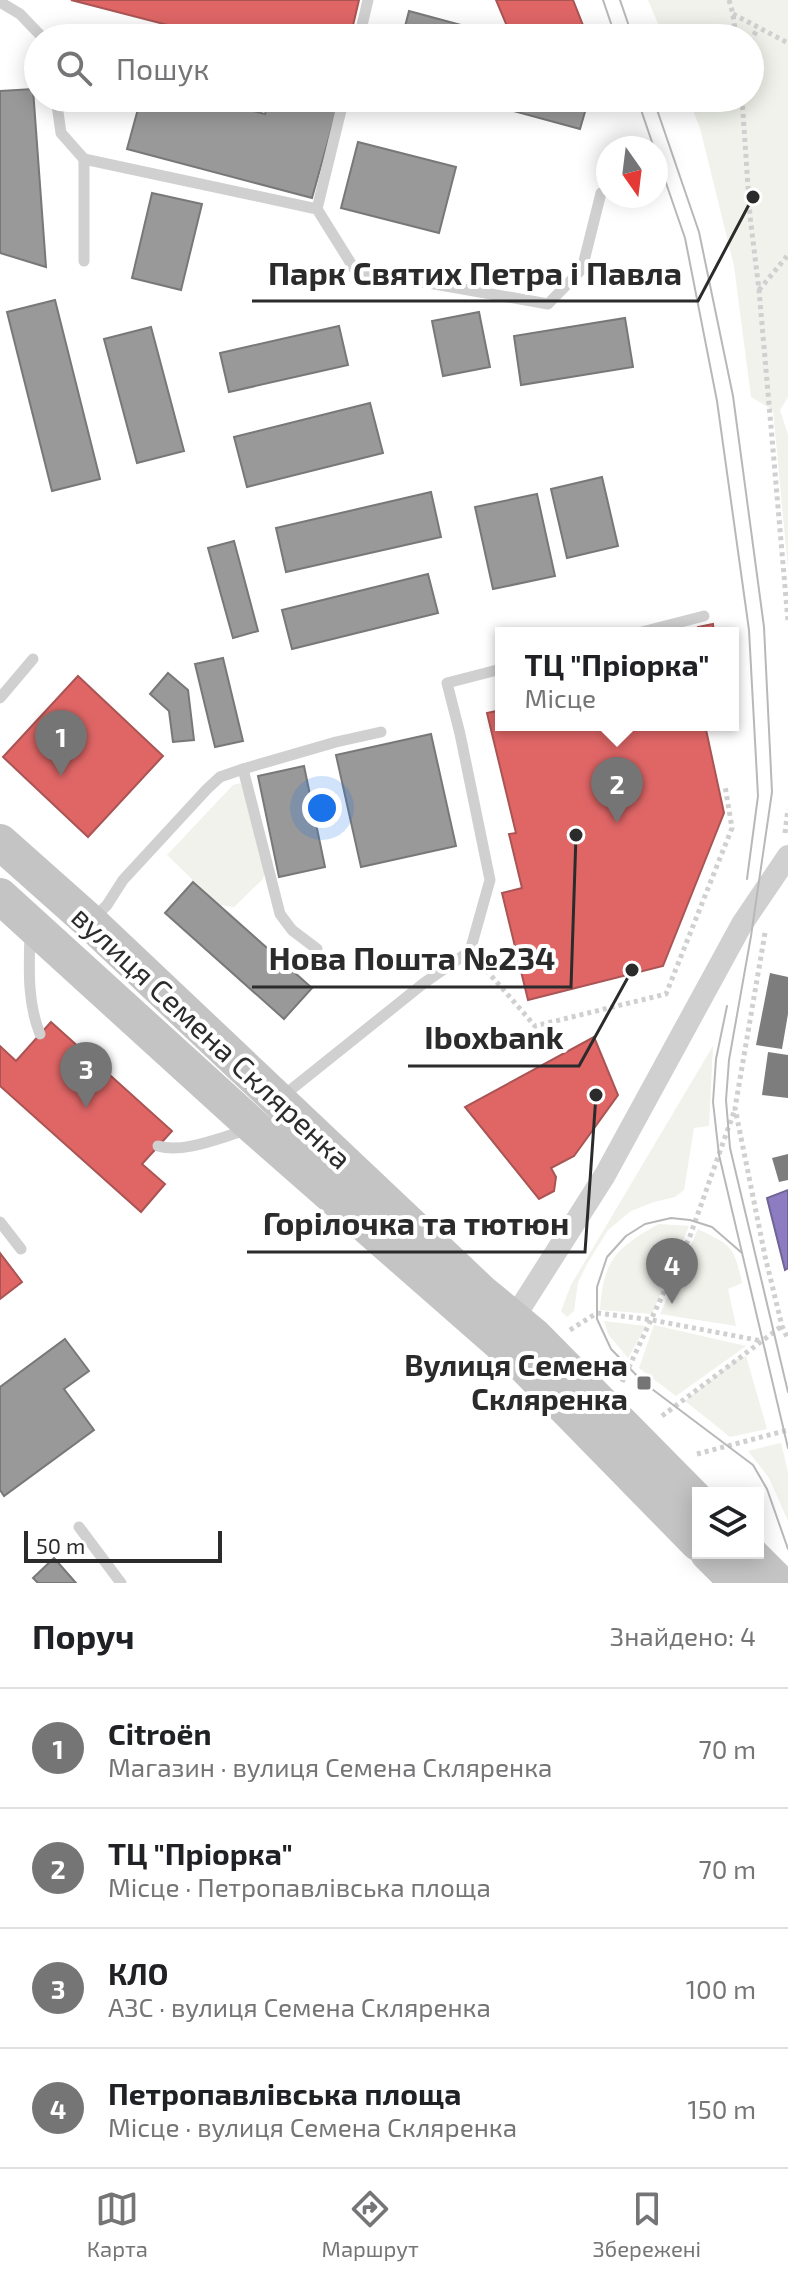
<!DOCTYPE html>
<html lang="uk">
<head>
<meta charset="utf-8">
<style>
	body { margin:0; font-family:"Exo 2",sans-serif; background:#f2f2f2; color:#202124 }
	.controls { position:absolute; right:24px; bottom:24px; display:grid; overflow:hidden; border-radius:0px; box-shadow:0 4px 20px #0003 }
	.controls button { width:72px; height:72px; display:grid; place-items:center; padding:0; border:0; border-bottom:2px solid #e0e0e0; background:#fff; color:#202124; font:40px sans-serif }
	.compass { position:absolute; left:596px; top:136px; width:72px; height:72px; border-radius:50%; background:#fff; box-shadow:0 4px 20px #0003; rotate:166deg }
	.scale { position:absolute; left:24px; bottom:20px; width:198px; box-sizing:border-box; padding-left:8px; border:4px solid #2b2b2b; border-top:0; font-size:22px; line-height:28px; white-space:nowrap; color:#2b2b2b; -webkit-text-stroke:6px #fff; paint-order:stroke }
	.you { position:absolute; left:322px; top:808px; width:28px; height:28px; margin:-20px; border:6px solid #fff; border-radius:50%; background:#1a73e8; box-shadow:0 0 0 12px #1a73e833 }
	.badge { display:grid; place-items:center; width:52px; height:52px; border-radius:50%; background:#757575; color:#fff; font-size:26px; font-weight:700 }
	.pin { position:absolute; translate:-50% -66px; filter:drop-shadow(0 2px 4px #0008) }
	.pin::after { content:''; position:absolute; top:42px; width:28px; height:24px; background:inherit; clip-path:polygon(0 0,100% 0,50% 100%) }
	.popup { position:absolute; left:495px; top:627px; width:244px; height:104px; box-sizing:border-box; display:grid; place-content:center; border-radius:0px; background:#fff; filter:drop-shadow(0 2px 6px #0005); font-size:26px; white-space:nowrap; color:#757577 }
	.popup b { font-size:30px; color:#202124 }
	.popup::after { content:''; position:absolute; left:50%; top:100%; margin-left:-16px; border:16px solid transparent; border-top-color:#fff }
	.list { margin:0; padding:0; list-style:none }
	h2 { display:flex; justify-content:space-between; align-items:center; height:104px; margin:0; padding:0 32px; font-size:34px }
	h2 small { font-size:26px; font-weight:400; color:#757577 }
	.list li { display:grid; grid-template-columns:52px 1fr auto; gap:24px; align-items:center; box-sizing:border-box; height:120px; padding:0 32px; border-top:2px solid #e0e0e0 }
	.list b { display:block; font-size:30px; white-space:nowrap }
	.list p { margin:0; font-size:26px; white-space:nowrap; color:#757577 }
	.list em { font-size:26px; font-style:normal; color:#757577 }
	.icon { flex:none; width:44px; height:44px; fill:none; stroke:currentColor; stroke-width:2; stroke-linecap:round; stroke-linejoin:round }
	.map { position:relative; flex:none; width:788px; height:1583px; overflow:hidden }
	.search { position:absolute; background:#fff; box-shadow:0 4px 20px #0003; left:24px; right:24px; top:24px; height:88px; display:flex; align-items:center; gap:20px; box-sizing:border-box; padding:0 28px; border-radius:44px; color:#757577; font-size:30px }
	.sheet { height:584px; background:#fff }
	nav { display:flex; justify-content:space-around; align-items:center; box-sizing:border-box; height:112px; border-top:2px solid #e0e0e0; background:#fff; font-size:22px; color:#757577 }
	nav a { display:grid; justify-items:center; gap:4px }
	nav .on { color:#757575 }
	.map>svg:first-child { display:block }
	.green { fill:#f0f2eb }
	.shops { fill:#e06666; stroke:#aa5454; stroke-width:2 }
	.offices { fill:#8e7cc3; stroke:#706495; stroke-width:2 }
	.industry { fill:#999; stroke:#787878; stroke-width:2 }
	.building { fill:#7d7d7d }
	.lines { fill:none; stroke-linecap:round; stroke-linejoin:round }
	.path { stroke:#d0d0d0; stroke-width:5; stroke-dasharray:4 4; stroke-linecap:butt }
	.lane { stroke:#d0d0d0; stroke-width:11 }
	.street { stroke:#d0d0d0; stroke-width:22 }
	.primary { stroke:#c4c4c4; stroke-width:36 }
	.tram { stroke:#b8b8b8; stroke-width:2 }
	.poi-dot { fill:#757575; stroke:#fff; stroke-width:3 }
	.labels { text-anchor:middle; stroke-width:8; stroke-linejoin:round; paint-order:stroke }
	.street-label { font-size:30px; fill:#2b2b2b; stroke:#fff }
	.poi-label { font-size:30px; font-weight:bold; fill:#2b2b2b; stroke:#fff; text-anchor:end }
	.leader { fill:none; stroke:#2b2b2b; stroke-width:3 }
	.callout-dot { fill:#2b2b2b; stroke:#fff; stroke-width:3 }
	.callout-label { font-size:32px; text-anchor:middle; font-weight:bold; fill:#2b2b2b; stroke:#fff; stroke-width:8; stroke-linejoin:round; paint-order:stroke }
</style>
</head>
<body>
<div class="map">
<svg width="788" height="1583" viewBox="0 0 788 1583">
	<rect width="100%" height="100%" fill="#fff"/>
	<g class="green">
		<polygon points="648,0 788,0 788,397 780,410 788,435 788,569 773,410 751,397 734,266 700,128 688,98 750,98 750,38 664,38"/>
		<polygon points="241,783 266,869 263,879 234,907 219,905 167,855 233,785"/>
		<polygon points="713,1046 709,1126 694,1128 684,1190 675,1197 654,1202 631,1211 608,1230 587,1264 578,1282 574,1311 567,1317 561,1311 571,1285"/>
		<path d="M659,1224L689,1226L652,1314L600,1310C603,1260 617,1247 659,1224Z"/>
		<path d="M698,1229C733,1246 734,1247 742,1283L728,1289L736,1326L660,1314Z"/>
		<polygon points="604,1321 646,1326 628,1358 608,1334"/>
		<polygon points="654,1325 746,1346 676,1396 639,1368"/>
		<polygon points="746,1356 767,1429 730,1437 685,1401 735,1360"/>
		<polygon points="781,1443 788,1472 788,1521 769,1478 748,1451"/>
	</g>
	<g class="shops">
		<polygon points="71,0 359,0 350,38 218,38"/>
		<polygon points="496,0 573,0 588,38 512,38"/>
		<polygon points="713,624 714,633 699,633 698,627"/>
		<polygon points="78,676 163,756 88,837 3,757"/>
		<polygon points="501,710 501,725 705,725 724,813 663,966 528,1000 502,893 522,888 509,834 516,833 487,713"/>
		<polygon points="51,1022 172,1131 142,1164 165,1184 141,1212 0,1086 0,1046 16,1061"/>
		<polygon points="594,1037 618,1095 574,1156 551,1168 556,1177 554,1191 539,1199 465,1107"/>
		<polygon points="0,1253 22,1282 0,1299"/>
	</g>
	<polygon class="offices" points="788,1190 788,1268 785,1270 767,1198"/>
	<g class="industry">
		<polygon points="409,11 509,38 402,38"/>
		<polygon points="33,89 46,267 0,253 0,91"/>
		<polygon points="141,98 204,98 265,114 269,98 325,98 339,102 312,198 127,149"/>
		<polygon points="466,98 589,98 580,129"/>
		<polygon points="358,142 456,167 439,233 341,208"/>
		<polygon points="152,193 202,204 181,290 132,278"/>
		<polygon points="55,300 100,479 52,491 7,312"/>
		<polygon points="479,312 490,367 443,376 432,321"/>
		<polygon points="625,318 633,367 521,385 514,336"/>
		<polygon points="339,326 348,365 229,392 220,353"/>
		<polygon points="151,327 184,451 137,463 104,339"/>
		<polygon points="370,403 383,453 247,487 234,437"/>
		<polygon points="602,477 618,546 567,558 551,489"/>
		<polygon points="431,492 441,537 286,572 276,528"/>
		<polygon points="537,494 555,576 493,589 475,507"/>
		<polygon points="234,541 258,631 233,638 208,548"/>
		<polygon points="428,574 438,613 292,649 282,610"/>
		<polygon points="223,658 243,741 215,747 195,664"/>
		<polygon points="168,673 188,690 194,740 173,742 169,711 150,694"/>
		<polygon points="431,734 456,846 361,867 336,755"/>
		<polygon points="304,766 325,867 279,877 258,776"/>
		<polygon points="193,882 312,988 284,1019 165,913"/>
		<polygon points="65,1339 89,1371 64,1389 94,1430 4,1496 0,1490 0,1387"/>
		<polygon points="54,1558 76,1583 38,1583 33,1578"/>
	</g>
	<g class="building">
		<polygon points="770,973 788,977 788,1014 782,1049 756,1045"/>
		<polygon points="768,1052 788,1055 788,1098 762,1095"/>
		<polygon points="788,1154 788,1180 779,1182 772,1158"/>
	</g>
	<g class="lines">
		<g class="path">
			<polyline points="729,0 733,14 736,38"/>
			<polyline points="733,14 788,43"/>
			<polyline points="750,42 758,28"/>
			<polyline points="742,98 750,216 759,290 788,621"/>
			<polyline points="759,290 788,255"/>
			<polyline points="785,833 788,809"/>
			<polyline points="765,933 735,1108 765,1256 782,1326 788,1339"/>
			<polyline points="481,964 535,1026 666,994 732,828 725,786"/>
			<polyline points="570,1330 597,1313 652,1320 762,1341"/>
			<polyline points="622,1382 690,1236 735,1109"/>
			<polyline points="662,1416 782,1326"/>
			<polyline points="697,1454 788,1430"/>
		</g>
		<g class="lane">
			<polyline points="0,2 20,14 43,38"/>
			<polyline points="359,38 368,0"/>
			<polyline points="56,98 61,133 84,159 317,209 355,270 548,304 582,269 601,193"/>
			<polyline points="317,209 344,98"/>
			<polyline points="84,261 84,159"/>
			<polyline points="638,633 704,616"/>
			<polyline points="0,698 33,659"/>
			<polyline points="243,769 336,742 381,732"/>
			<polyline points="93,919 107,905 123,880 207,789 220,777 243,769 280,914 292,930 317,949"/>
			<path d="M30,933C29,967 27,1002 40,1034"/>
			<polyline points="283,1096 424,983 470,951 490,880 460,734 447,683 501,669"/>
			<path d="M158,1146C183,1154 221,1137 247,1130"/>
			<polyline points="0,1222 21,1249"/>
			<polyline points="79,1527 121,1583"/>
		</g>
		<polyline class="street" points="507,1329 605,1175 742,924 788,856"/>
		<g class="primary">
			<polyline points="0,842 90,922 481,1292 533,1335 698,1502"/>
			<polyline points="0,896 255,1128 515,1356 698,1543"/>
			<polyline points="708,1553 738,1583"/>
			<polyline points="749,1553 779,1583"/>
		</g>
		<g class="tram">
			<polyline points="603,0 616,38"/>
			<polyline points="620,0 633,38"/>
			<polyline points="637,98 654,148"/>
			<polyline points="653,98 699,232 733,396 764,627 772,792 751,936 729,1060 726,1100 730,1148 788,1392"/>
			<polyline points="656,154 685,238 717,401 749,630 758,796 747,879"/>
			<polyline points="727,1006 716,1059 713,1102 719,1155 788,1448"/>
			<polyline points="742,1253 712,1227 690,1220 671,1218 645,1224 626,1236 607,1257 597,1287 597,1319 611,1349 644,1383 753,1465 767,1489 788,1549"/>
		</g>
	</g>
	<rect class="poi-dot" x="636" y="1375" width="16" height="16" rx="4"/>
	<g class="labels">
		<g class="street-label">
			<text transform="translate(211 1038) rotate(43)" y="10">вулиця Семена Скляренка</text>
		</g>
		<g class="poi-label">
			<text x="628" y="1376">Вулиця Семена<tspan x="628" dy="34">Скляренка</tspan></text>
		</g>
	</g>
	<path class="leader" d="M753 197L698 301H252M576 835L571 987H252M632 970L579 1066H408M596 1095L585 1252H247"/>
	<g class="callout-dot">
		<circle cx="753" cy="197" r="8"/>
		<circle cx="576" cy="835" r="8"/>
		<circle cx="632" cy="970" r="8"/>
		<circle cx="596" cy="1095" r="8"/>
	</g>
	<g class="callout-label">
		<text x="475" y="285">Парк Святих Петра і Павла</text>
		<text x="412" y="970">Нова Пошта №234</text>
		<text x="494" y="1049">Iboxbank</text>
		<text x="416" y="1235">Горілочка та тютюн</text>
	</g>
</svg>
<div class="controls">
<button><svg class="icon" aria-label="layers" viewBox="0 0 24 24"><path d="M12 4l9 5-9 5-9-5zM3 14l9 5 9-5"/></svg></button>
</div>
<svg class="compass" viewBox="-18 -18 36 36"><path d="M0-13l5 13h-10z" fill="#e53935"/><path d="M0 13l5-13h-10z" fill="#757577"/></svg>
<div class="scale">50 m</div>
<div class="you"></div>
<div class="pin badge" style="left:61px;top:776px">1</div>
<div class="pin badge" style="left:617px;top:823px">2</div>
<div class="popup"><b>ТЦ &quot;Пріорка&quot;</b>Місце</div>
<div class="pin badge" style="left:86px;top:1108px">3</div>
<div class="pin badge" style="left:672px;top:1304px">4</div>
<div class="search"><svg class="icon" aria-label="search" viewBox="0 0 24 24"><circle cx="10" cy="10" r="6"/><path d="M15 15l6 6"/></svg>Пошук</div>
</div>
<section class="sheet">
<h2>Поруч<small>Знайдено: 4</small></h2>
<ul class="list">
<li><span class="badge">1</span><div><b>Citroën</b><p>Магазин · вулиця Семена Скляренка</p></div><em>70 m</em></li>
<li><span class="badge">2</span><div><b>ТЦ &quot;Пріорка&quot;</b><p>Місце · Петропавлівська площа</p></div><em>70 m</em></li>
<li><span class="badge">3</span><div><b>КЛО</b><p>АЗС · вулиця Семена Скляренка</p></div><em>100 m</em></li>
<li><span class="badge">4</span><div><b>Петропавлівська площа</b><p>Місце · вулиця Семена Скляренка</p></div><em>150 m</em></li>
</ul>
</section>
<nav>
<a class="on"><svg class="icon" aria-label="map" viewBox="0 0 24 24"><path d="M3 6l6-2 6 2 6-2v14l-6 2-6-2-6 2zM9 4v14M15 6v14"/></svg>Карта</a>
<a><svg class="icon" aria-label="directions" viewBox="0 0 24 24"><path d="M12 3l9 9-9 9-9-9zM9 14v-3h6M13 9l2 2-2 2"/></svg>Маршрут</a>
<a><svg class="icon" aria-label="saved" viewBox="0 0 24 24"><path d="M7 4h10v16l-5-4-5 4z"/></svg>Збережені</a>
</nav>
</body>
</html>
